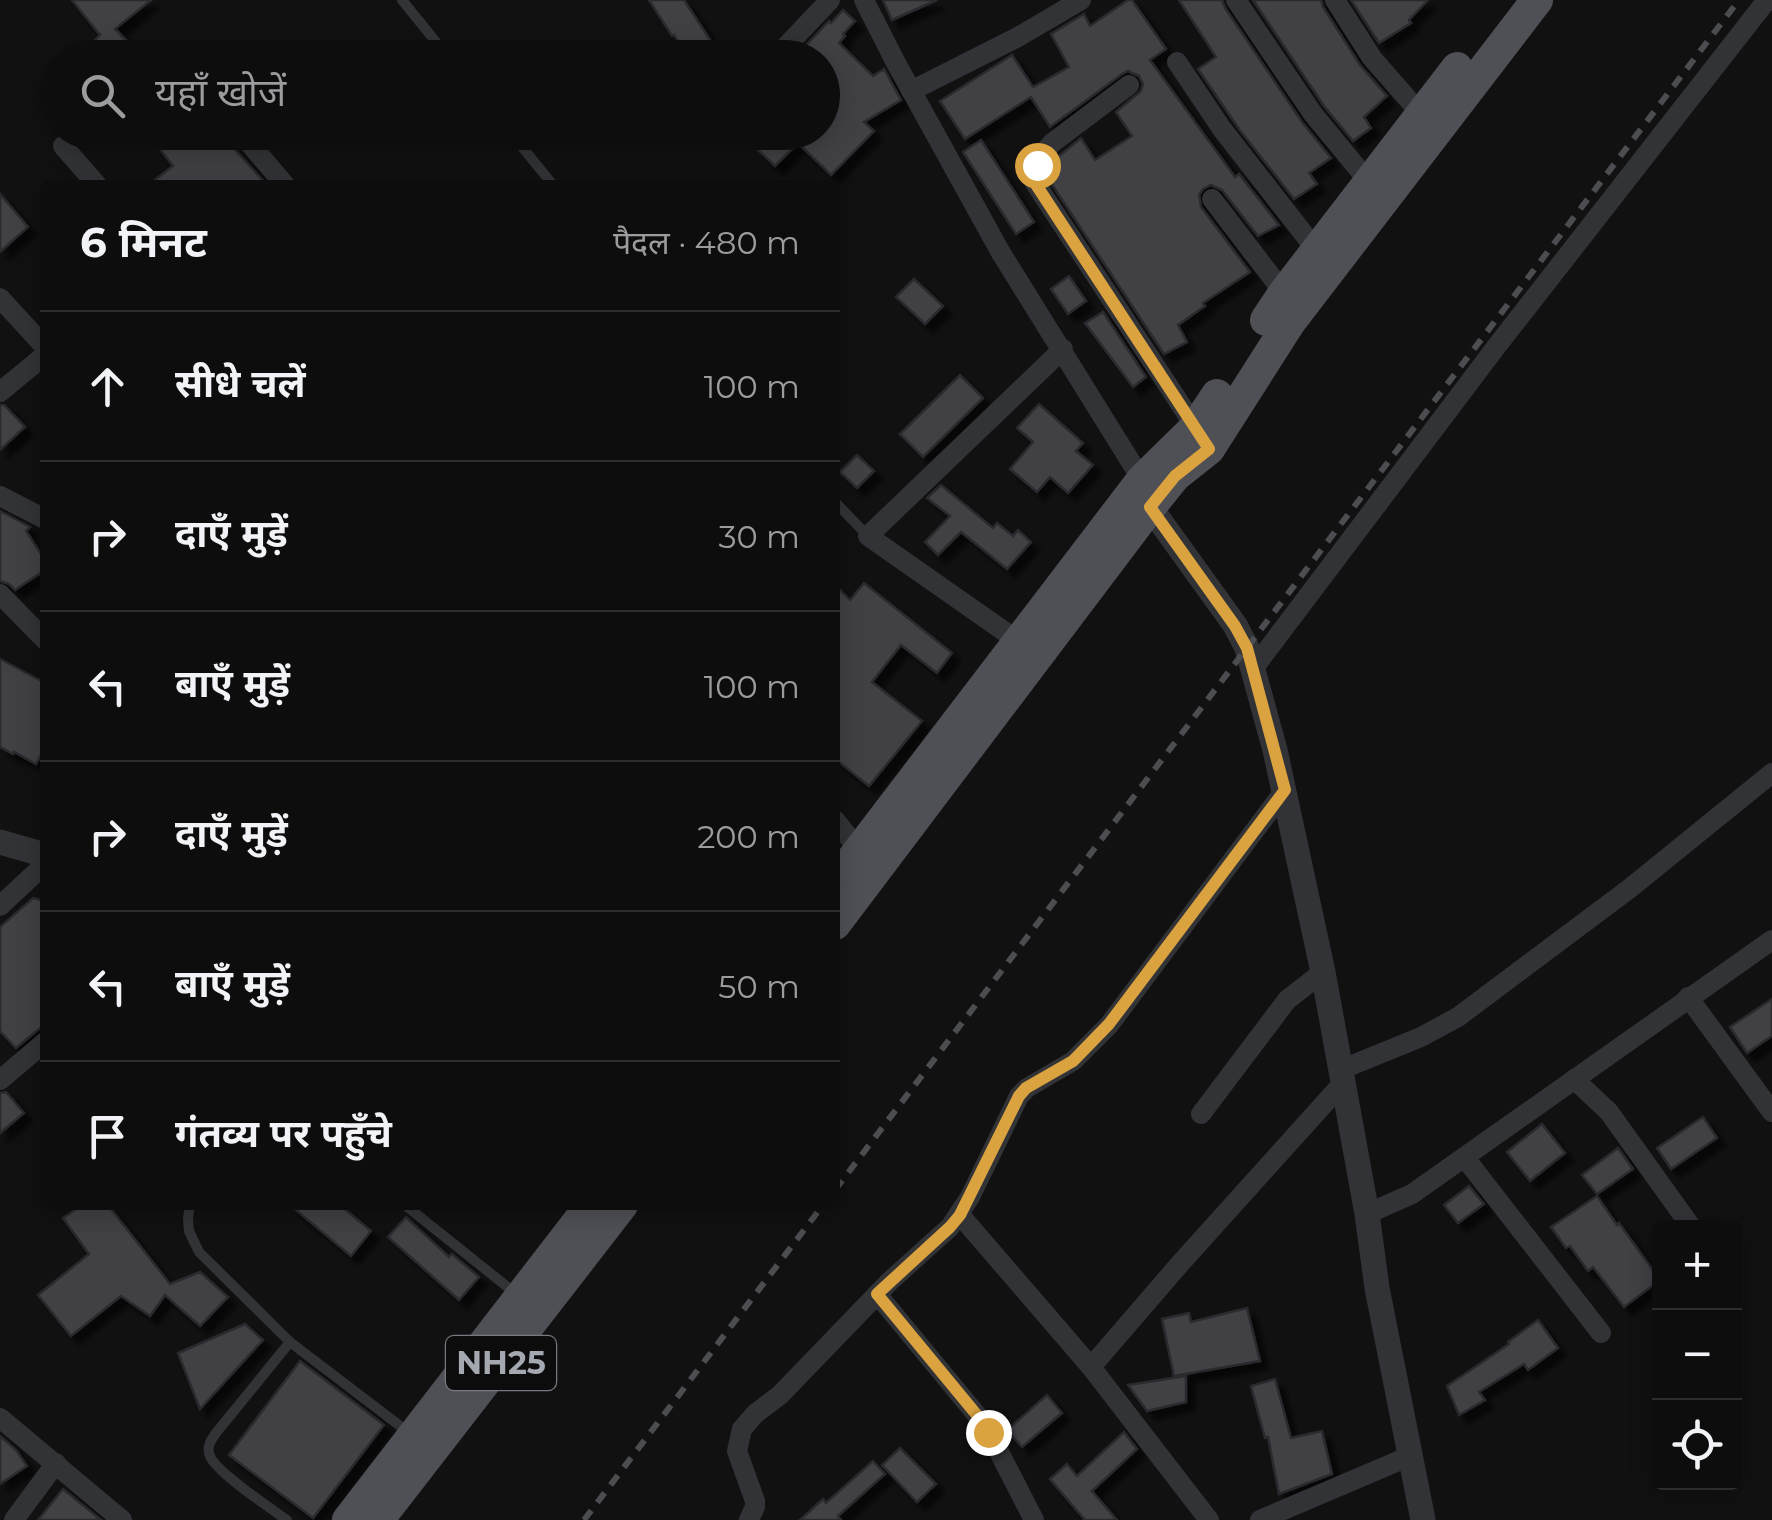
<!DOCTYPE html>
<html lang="hi">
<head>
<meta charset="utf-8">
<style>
	body { margin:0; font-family:Montserrat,"Noto Sans Devanagari",sans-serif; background:#1b1b1c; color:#f1f3f6 }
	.controls { position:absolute; right:30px; bottom:30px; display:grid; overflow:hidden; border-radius:10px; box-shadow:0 5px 25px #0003 }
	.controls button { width:90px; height:90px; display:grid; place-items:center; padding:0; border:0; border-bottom:2px solid #2d2d2e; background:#0d0d0e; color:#f1f3f6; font:50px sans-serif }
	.stop { position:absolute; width:30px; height:30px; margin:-22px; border:8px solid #dba240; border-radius:50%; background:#fff }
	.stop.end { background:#dba240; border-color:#fff; box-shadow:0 2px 10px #0008 }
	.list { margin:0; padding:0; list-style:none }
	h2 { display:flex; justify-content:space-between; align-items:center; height:130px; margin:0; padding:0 40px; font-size:42px }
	h2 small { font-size:32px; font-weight:400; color:#9a9c9e }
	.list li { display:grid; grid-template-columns:65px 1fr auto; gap:30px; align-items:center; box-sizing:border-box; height:150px; padding:0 40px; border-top:2px solid #2d2d2e }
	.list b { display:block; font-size:38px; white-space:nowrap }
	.list em { font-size:32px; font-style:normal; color:#9a9c9e }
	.icon { flex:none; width:55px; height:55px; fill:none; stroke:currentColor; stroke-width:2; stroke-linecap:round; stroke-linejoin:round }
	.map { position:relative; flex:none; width:1772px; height:1520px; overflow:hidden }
	.search { position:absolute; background:#0d0d0e; box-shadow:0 5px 25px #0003; left:40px; top:40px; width:800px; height:110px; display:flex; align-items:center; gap:25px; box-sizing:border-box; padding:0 35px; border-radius:55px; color:#9a9c9e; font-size:38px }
	.panel { position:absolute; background:#0d0d0e; box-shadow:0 5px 25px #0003; left:40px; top:180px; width:800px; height:1030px; border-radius:10px }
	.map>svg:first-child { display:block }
	.building { fill:#404145; stroke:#2b2b2e; stroke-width:2.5; filter:url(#shadow) }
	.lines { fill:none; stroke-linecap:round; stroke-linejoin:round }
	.service { stroke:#323336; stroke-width:10 }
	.minor { stroke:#323336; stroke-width:20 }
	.tertiary { stroke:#323336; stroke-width:25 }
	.primary { stroke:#4f5055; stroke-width:32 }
	.rail { stroke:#4b4d51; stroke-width:6; stroke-dasharray:12 10; stroke-linecap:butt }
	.route { stroke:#dba240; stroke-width:12 }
	.labels { text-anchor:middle; stroke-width:8; stroke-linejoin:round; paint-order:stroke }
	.shield { fill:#0c0c0d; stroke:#767980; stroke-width:2.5 }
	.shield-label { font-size:32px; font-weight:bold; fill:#a4a8b1 }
</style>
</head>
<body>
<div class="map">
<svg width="1772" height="1520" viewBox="0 0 1772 1520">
	<defs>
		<filter id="shadow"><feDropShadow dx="8" dy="8" stdDeviation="2.5" flood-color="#0009"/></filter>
	</defs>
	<rect width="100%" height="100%" fill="#111112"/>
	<g class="building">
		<polygon points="72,0 151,0 115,29 144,58 77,58 100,35"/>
		<polygon points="649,0 684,0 722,58 689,58 674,35 672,36"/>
		<polygon points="883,0 937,0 892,20"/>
		<polygon points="1128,0 1132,0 1166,49 1150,60 1235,177 1239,174 1279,225 1258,236 1222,190 1211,185 1203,189 1199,195 1201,207 1250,272 1203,303 1205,306 1178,325 1187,342 1164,354 1049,180 1059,172 1054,163 1059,156 1081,138 1095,160 1132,136 1116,112 1141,91 1143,84 1139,76 1128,71 1122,74 1050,127 1031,97 965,139 940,101 1012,55 1033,87 1069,67 1051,34 1084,14 1090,26"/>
		<polygon points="1179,0 1222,0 1225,8 1302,122 1331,158 1309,173 1317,184 1294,199 1239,129 1198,69 1216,57"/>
		<polygon points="1253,0 1321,0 1323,7 1360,65 1387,96 1364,117 1371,128 1353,141 1324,106"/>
		<polygon points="1351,0 1428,0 1409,20 1411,23 1379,43"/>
		<polygon points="843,10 855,21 843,34 845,36 839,43 873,76 884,69 901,100 864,122 874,131 831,175 798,143 775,166 756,148 771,132 822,132 822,58 794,58 829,21 831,23"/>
		<polygon points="171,132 219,132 267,185 148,185 173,166 156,144"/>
		<polygon points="981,140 1034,222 1016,234 963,152"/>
		<polygon points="0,194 28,227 0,252"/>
		<polygon points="1069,276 1086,301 1068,314 1051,289"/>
		<polygon points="914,279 943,306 925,324 896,297"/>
		<polygon points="1103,312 1146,377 1133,387 1085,323"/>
		<polygon points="960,375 983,398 923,457 900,434"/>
		<polygon points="1039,404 1083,443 1076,451 1093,465 1068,493 1050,477 1037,492 1010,469 1033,442 1017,428"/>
		<polygon points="0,405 4,405 25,427 0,450"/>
		<polygon points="857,455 874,471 857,488 840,472"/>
		<polygon points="941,485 993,528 997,523 1013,536 1018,530 1031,542 1007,569 961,532 938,555 925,542 950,516 927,498"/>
		<polygon points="0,511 30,527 26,531 45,560 45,570 15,590 9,584 0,581"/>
		<polygon points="864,583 952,653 937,673 901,645 872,682 922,721 869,786 835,759 835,585 850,600"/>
		<polygon points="0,659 45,683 45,748 36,764 14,752 13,754 0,747"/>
		<polygon points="33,898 45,901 45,1024 16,1048 0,1031 0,927"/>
		<polygon points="1772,999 1772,1036 1747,1053 1730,1027"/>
		<polygon points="6,1092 24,1113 0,1133 0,1093"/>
		<polygon points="1703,1117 1717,1138 1671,1169 1657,1148"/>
		<polygon points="1542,1124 1565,1153 1530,1181 1507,1152"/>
		<polygon points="1618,1148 1633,1169 1597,1194 1582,1175"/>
		<polygon points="1469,1186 1484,1204 1458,1223 1444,1205"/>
		<polygon points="1597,1196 1617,1225 1619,1223 1660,1280 1624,1307 1593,1267 1588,1271 1570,1246 1566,1248 1551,1227"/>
		<polygon points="82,1205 108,1205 170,1284 200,1272 228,1297 200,1326 165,1295 150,1316 121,1296 71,1336 38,1295 89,1254 63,1218"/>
		<polygon points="290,1205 340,1205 371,1231 351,1256"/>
		<polygon points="406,1217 449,1257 452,1254 479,1277 459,1300 388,1237"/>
		<polygon points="1247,1308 1260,1361 1174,1376 1162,1319 1189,1313 1191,1322"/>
		<polygon points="1538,1320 1558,1348 1528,1370 1524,1364 1479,1392 1485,1400 1459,1415 1447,1386 1509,1344 1508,1342"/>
		<polygon points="245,1324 263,1340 200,1409 178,1353"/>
		<polygon points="300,1361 384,1425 313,1518 229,1455"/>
		<polygon points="1186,1376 1186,1402 1147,1411 1128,1385"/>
		<polygon points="1275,1379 1291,1438 1322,1431 1332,1474 1279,1494 1268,1437 1265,1438 1251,1386"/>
		<polygon points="1047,1395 1062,1413 1022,1447 1007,1430"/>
		<polygon points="1124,1432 1137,1449 1092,1491 1117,1520 1085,1520 1050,1479 1067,1464 1077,1476"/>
		<polygon points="0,1436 16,1450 27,1466 0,1484"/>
		<polygon points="900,1448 936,1484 917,1502 882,1465"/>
		<polygon points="873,1461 885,1474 838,1516 841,1520 800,1520 823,1499 826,1503"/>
		<polygon points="63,1489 101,1520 38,1520"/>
	</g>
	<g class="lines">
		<g class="service">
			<polyline points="402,0 449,58"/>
			<polyline points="510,132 553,185"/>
			<polyline points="835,502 868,536"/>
			<polyline points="190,1205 188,1218 189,1231 199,1252 290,1342 408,1432"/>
			<polyline points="405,1205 515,1293"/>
			<path d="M287,1520C270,1508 216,1472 210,1456C206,1447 211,1440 216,1433L290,1342"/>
		</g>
		<g class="minor">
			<polyline points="864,0 896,63 1001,253 1142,480"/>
			<polyline points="1236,0 1313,114 1369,182"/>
			<polyline points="1335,0 1372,58 1421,114"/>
			<polyline points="173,56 175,58"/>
			<polyline points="775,58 830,0"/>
			<polyline points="1177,62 1222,129 1317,251"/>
			<path d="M1129,85L1052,143C1040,156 1037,165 1035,183L1200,434"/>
			<polyline points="911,91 1016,38 1081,0"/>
			<polyline points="240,132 285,185"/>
			<polyline points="63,146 97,185"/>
			<polyline points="1212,199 1284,293"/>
			<polyline points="0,298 45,347"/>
			<polyline points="0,392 45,355"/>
			<polyline points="0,496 45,519"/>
			<polyline points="0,594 45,640"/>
			<polyline points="1018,641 868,536 1063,349"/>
			<polyline points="1253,669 1496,347 1767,0"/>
			<polyline points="835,820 859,850"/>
			<polyline points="0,906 45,864"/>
			<polyline points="1688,997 1772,1112"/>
			<polyline points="1340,1070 1421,1037 1458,1017 1629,889 1772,773"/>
			<polyline points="1574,1079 1609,1112 1692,1228"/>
			<polyline points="0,1080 45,1042"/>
			<polyline points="1201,1114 1287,1000 1323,972"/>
			<polyline points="1465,1158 1601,1333"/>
			<polyline points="1367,1214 1412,1194 1772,940"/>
			<polyline points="960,1215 1091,1367 1209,1520"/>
			<polyline points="877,1294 976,1414 996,1446 1034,1520"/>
			<polyline points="1091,1367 1178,1266 1342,1084"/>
			<polyline points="0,1418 122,1520"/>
			<polyline points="14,1520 56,1463"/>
			<polyline points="749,1520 755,1507 755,1501 737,1451 742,1429 755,1414 780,1395 890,1281 950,1227 970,1197 1019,1096 1027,1088 1073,1061 1109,1025 1285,790"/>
			<polyline points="1260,1520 1410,1456"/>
		</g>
		<g class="tertiary">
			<polyline points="1150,507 1235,625 1247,648 1275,750 1323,972 1367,1214 1377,1288 1423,1520"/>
			<polyline points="0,842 45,855"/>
		</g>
		<g class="primary">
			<polyline points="1266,320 1284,293 1457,68"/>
			<polyline points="835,882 1142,480 1195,428 1217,395"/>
			<polyline points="835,924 1150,507 1175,476 1209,449 1290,322 1537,0"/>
			<polyline points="348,1520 591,1205"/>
			<polyline points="378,1520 622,1205"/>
		</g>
		<g class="rail">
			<polyline points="835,1190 1739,0"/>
			<polyline points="584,1520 823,1205"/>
		</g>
	</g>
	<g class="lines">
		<polyline class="route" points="988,1432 976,1414 877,1294 950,1227 960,1215 1019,1096 1026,1088 1073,1061 1109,1024 1285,790 1247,648 1235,626 1150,507 1175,476 1209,449 1035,183 1037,165"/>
	</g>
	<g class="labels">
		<rect class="shield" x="446" y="1336" width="110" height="54" rx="8"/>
		<g class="shield-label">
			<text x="501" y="1374">NH25</text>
		</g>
	</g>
</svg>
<div class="controls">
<button>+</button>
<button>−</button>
<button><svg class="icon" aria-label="locate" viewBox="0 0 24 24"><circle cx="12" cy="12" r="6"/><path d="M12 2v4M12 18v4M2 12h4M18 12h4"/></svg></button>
</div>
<div class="stop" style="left:1037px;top:165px"></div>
<div class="stop end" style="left:988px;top:1432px"></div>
<div class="search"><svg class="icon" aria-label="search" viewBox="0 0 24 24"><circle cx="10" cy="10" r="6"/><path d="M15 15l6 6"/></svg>यहाँ खोजें</div>
<section class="panel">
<h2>6 मिनट<small>पैदल · 480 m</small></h2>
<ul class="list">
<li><svg class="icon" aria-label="ahead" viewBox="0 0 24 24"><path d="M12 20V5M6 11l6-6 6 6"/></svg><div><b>सीधे चलें</b></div><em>100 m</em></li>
<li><svg class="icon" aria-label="right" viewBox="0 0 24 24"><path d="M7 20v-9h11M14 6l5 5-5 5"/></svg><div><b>दाएँ मुड़ें</b></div><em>30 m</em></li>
<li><svg class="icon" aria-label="left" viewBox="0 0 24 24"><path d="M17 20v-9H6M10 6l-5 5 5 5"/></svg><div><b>बाएँ मुड़ें</b></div><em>100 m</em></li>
<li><svg class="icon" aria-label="right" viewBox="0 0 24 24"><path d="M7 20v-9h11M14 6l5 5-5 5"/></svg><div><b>दाएँ मुड़ें</b></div><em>200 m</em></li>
<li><svg class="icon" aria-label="left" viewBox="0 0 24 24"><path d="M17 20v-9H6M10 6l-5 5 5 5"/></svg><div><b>बाएँ मुड़ें</b></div><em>50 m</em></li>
<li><svg class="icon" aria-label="arrive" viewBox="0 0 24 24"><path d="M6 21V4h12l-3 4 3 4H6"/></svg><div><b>गंतव्य पर पहुँचे</b></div></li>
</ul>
</section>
</div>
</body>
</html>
